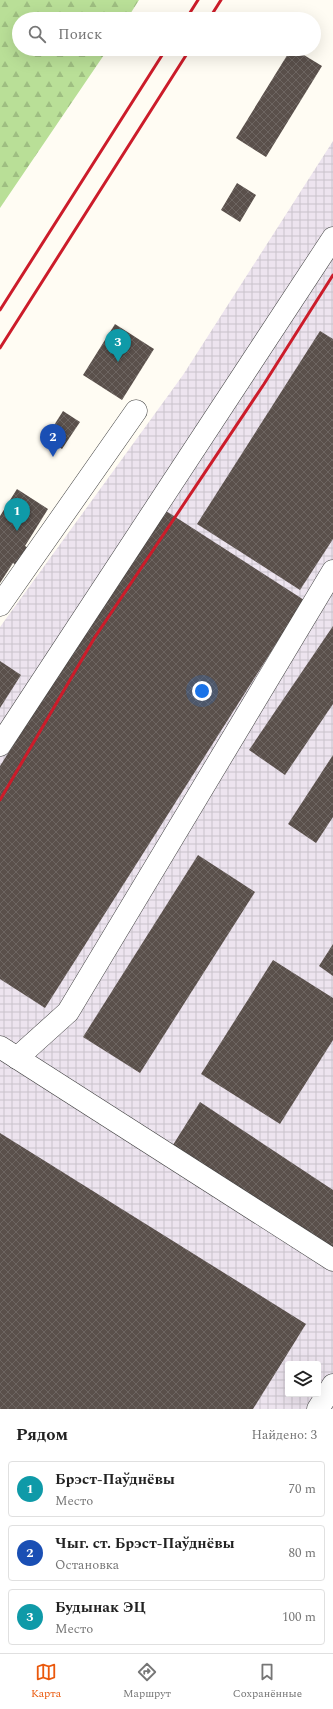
<!DOCTYPE html>
<html lang="ru">
<head>
<meta charset="utf-8">
<style>
	body { margin:0; font-family:Spectral,serif; background:#f6f6f6; color:#222 }
	.controls { position:absolute; right:12px; bottom:12px; display:grid; overflow:hidden; border-radius:4px; box-shadow:0 4px 16px #0002 }
	.controls button { width:36px; height:36px; display:grid; place-items:center; padding:0; border:0; border-bottom:1px solid #e0e0e0; background:#fff; color:#222; font:20px sans-serif }
	.you { position:absolute; left:202px; top:691px; width:14px; height:14px; margin:-10px; border:3px solid #fff; border-radius:50%; background:#1a73e8; box-shadow:0 0 0 6px #1a73e833 }
	.badge { display:grid; place-items:center; width:26px; height:26px; border-radius:50%; background:#ea580c; color:#fff; font-size:13px; font-weight:700 }
	.pin { position:absolute; translate:-50% -33px; filter:drop-shadow(0 1px 2px #0008) }
	.pin::after { content:''; position:absolute; top:21px; width:14px; height:12px; background:inherit; clip-path:polygon(0 0,100% 0,50% 100%) }
	.list { margin:0; padding:0; list-style:none }
	h2 { display:flex; justify-content:space-between; align-items:center; height:52px; margin:0; padding:0 16px; font-size:17px }
	h2 small { font-size:13px; font-weight:400; color:#767676 }
	.list li { display:grid; grid-template-columns:26px 1fr auto; gap:12px; align-items:center; box-sizing:border-box; height:56px; margin:0 8px 8px; padding:0 8px; border:1px solid #e0e0e0; border-radius:4px }
	.list b { display:block; font-size:15px; white-space:nowrap }
	.list p { margin:0; font-size:13px; white-space:nowrap; color:#767676 }
	.list em { font-size:13px; font-style:normal; color:#767676 }
	.icon { flex:none; width:22px; height:22px; fill:none; stroke:currentColor; stroke-width:2; stroke-linecap:round; stroke-linejoin:round }
	.map { position:relative; flex:none; width:333px; height:1409px; overflow:hidden }
	.search { position:absolute; background:#fff; box-shadow:0 4px 16px #0002; left:12px; right:12px; top:12px; height:44px; display:flex; align-items:center; gap:10px; box-sizing:border-box; padding:0 14px; border-radius:22px; color:#767676; font-size:15px }
	.sheet { height:244px; background:#fff }
	nav { display:flex; justify-content:space-around; align-items:center; box-sizing:border-box; height:56px; border-top:1px solid #e0e0e0; background:#fff; font-size:11px; color:#767676 }
	nav a { display:grid; justify-items:center; gap:2px }
	nav .on { color:#ea580c }
	.map>svg:first-child { display:block }
	.industrial { fill:url(#industrial-grid); fill-rule:evenodd }
	.forest { fill:url(#forest-firs) }
	.building { fill:url(#building-cross-hatch) }
	.lines { fill:none; stroke-linecap:round; stroke-linejoin:round }
	.minor-casing { stroke:#434343; stroke-width:23 }
	.minor { stroke:#fff; stroke-width:22 }
	.rail { stroke:#cc1c2a; stroke-width:3 }
</style>
</head>
<body>
<div class="map">
<svg width="333" height="1409" viewBox="0 0 333 1409">
	<defs>
		<pattern id="industrial-grid" width="8" height="8" patternUnits="userSpaceOnUse"><rect width="8" height="8" fill="#ede4ef"/><path d="M0 4h8M4 0v8" fill="none" stroke="#cac3cc"/></pattern>
		<pattern id="forest-firs" width="22" height="20" patternUnits="userSpaceOnUse"><rect width="22" height="20" fill="#b9df97"/><path d="M5 1l3.5 6h-7zM16 11l3.5 6h-7z" fill="#9ebe81"/></pattern>
		<pattern id="building-cross-hatch" width="8" height="8" patternUnits="userSpaceOnUse"><rect width="8" height="8" fill="#5a504b"/><path d="M0 0l8 8M0 8l8-8" fill="none" stroke="#6d6561"/></pattern>
	</defs>
	<rect width="100%" height="100%" fill="#fffcf3"/>
	<path class="industrial" d="M333,141V1409H0V627L183,375ZM288,1364H318V1394H288Z"/>
	<polygon class="forest" points="0,0 139,0 127,19 19,19 19,49 108,49 0,208"/>
	<g class="building">
		<polygon points="291,49 294,49 322,66 266,157 236,138"/>
		<polygon points="237,183 256,195 240,222 221,210"/>
		<polygon points="115,324 154,349 122,400 83,375"/>
		<polygon points="320,331 333,339 333,539 300,590 197,524"/>
		<polygon points="63,411 80,422 62,449 46,438"/>
		<polygon points="17,489 48,509 25,546 30,549 19,567 13,563 0,583 0,516"/>
		<polygon points="163,509 304,600 45,1008 0,979 0,766"/>
		<polygon points="333,626 333,704 285,775 249,750"/>
		<polygon points="0,661 21,675 0,708"/>
		<polygon points="333,755 333,817 316,843 288,824"/>
		<polygon points="198,855 255,892 140,1073 83,1037"/>
		<polygon points="333,944 333,976 319,966"/>
		<polygon points="273,960 333,998 333,1040 280,1124 201,1074"/>
		<polygon points="200,1102 333,1190 333,1254 171,1148"/>
		<polygon points="0,1133 306,1324 253,1409 0,1409"/>
	</g>
	<g class="lines">
		<defs>
			<g id="minor">
				<polyline points="0,605 136,411"/>
				<polyline points="0,745 333,238"/>
				<polyline points="0,1047 333,1260"/>
				<polyline points="17,1058 68,1012 333,571"/>
				<polyline points="318,1409 333,1385"/>
			</g>
		</defs>
		<use href="#minor" class="minor-casing"/>
		<use href="#minor" class="minor"/>
		<g class="rail">
			<polyline points="186,19 198,0"/>
			<polyline points="209,19 221,0"/>
			<polyline points="0,310 166,49"/>
			<polyline points="0,348 190,49"/>
			<polyline points="0,800 95,637 264,384 333,275"/>
		</g>
	</g>
</svg>
<div class="controls">
<button><svg class="icon" aria-label="layers" viewBox="0 0 24 24"><path d="M12 4l9 5-9 5-9-5zM3 14l9 5 9-5"/></svg></button>
</div>
<div class="you"></div>
<div class="pin badge" style="left:17px;top:531px;background:#0f9aa8">1</div>
<div class="pin badge" style="left:53px;top:457px;background:#1a4fb4">2</div>
<div class="pin badge" style="left:118px;top:362px;background:#0f9aa8">3</div>
<div class="search"><svg class="icon" aria-label="search" viewBox="0 0 24 24"><circle cx="10" cy="10" r="6"/><path d="M15 15l6 6"/></svg>Поиск</div>
</div>
<section class="sheet">
<h2>Рядом<small>Найдено: 3</small></h2>
<ul class="list">
<li><span class="badge" style="background:#0f9aa8">1</span><div><b>Брэст-Паўднёвы</b><p>Место</p></div><em>70 m</em></li>
<li><span class="badge" style="background:#1a4fb4">2</span><div><b>Чыг. ст. Брэст-Паўднёвы</b><p>Остановка</p></div><em>80 m</em></li>
<li><span class="badge" style="background:#0f9aa8">3</span><div><b>Будынак ЭЦ</b><p>Место</p></div><em>100 m</em></li>
</ul>
</section>
<nav>
<a class="on"><svg class="icon" aria-label="map" viewBox="0 0 24 24"><path d="M3 6l6-2 6 2 6-2v14l-6 2-6-2-6 2zM9 4v14M15 6v14"/></svg>Карта</a>
<a><svg class="icon" aria-label="directions" viewBox="0 0 24 24"><path d="M12 3l9 9-9 9-9-9zM9 14v-3h6M13 9l2 2-2 2"/></svg>Маршрут</a>
<a><svg class="icon" aria-label="saved" viewBox="0 0 24 24"><path d="M7 4h10v16l-5-4-5 4z"/></svg>Сохранённые</a>
</nav>
</body>
</html>
